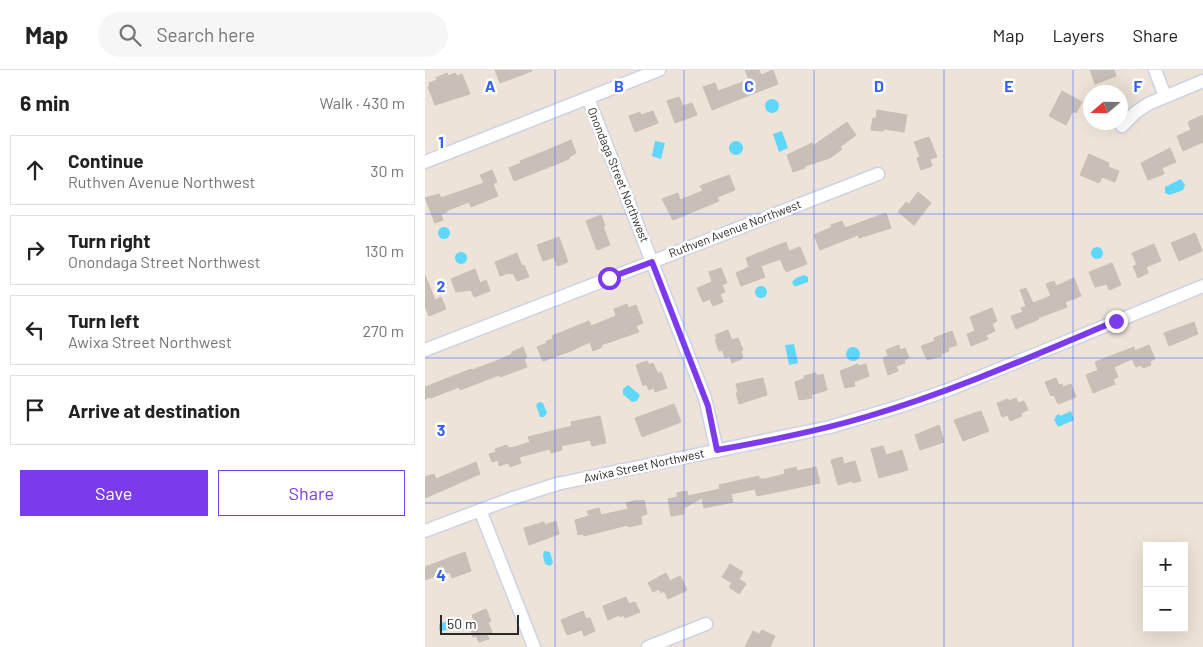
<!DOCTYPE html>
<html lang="en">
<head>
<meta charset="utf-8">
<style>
	body { margin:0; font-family:Barlow,sans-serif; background:#f6f6f6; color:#222 }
	.controls { position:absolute; right:15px; bottom:15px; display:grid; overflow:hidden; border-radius:0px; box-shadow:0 5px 20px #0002 }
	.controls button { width:45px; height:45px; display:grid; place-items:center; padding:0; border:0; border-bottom:1px solid #e0e0e0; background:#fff; color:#222; font:25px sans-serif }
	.compass { position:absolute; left:658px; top:15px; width:45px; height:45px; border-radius:50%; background:#fff; box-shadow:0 5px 20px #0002; rotate:250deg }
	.scale { position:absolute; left:15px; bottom:12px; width:79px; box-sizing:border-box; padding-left:5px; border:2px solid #292929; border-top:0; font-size:14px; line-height:18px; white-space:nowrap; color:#292929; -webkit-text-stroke:4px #fff; paint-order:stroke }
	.stop { position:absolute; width:15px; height:15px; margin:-11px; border:4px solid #7c3aed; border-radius:50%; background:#fff }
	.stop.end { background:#7c3aed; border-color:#fff; box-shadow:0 1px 5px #0008 }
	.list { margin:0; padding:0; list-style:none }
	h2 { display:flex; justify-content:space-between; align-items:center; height:65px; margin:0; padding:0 20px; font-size:21px }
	h2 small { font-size:16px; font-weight:400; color:#767676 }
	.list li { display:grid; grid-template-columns:32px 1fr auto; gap:15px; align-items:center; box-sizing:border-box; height:70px; margin:0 10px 10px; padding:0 10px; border:1px solid #e0e0e0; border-radius:0px }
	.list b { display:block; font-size:19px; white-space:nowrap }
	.list p { margin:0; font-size:16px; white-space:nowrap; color:#767676 }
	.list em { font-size:16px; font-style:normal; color:#767676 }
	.actions { display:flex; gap:10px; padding:15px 20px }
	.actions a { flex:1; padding:11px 0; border:1px solid #7c3aed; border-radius:0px; text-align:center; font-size:18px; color:#7c3aed }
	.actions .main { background:#7c3aed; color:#fff }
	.icon { flex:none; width:28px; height:28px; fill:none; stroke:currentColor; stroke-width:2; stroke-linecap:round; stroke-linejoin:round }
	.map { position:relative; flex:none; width:778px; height:577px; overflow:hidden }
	header { display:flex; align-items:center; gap:30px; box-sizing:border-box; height:70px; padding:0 25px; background:#fff; border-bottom:1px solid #e0e0e0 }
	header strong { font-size:24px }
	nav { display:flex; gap:28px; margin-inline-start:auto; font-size:18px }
	.search { width:350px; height:45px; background:#f6f6f6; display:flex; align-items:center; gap:12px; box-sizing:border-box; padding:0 18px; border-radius:28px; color:#767676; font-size:19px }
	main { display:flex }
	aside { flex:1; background:#fff }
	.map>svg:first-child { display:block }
	.water { fill:#5fd7fb }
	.building { fill:#c8c0b8; stroke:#c8bfb2 }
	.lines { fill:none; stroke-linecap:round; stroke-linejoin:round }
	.street-casing { stroke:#cdd2e4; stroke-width:15 }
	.street { stroke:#fff; stroke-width:12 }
	.route { stroke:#7c3aed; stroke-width:6 }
	.grid { fill:none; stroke:#3360ff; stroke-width:1; stroke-opacity:0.55 }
	.labels { text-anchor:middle; stroke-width:5; stroke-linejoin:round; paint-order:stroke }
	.street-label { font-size:12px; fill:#292929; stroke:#fff }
	.grid-label { font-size:16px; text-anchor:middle; font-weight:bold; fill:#3360ff; stroke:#fff; stroke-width:5; stroke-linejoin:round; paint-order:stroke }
</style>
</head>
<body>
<header>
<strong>Map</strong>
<div class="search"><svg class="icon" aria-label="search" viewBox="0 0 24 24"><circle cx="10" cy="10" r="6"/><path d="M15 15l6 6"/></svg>Search here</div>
<nav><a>Map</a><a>Layers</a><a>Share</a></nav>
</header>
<main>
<aside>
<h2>6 min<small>Walk · 430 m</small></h2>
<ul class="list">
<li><svg class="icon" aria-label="ahead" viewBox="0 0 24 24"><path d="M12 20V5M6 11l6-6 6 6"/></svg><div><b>Continue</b><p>Ruthven Avenue Northwest</p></div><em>30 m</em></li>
<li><svg class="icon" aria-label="right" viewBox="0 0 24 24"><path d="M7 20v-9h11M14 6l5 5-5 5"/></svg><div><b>Turn right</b><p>Onondaga Street Northwest</p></div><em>130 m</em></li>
<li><svg class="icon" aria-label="left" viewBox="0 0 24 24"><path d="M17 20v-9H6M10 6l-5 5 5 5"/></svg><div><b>Turn left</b><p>Awixa Street Northwest</p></div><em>270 m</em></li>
<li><svg class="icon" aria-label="arrive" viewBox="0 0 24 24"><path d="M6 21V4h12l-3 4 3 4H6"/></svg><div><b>Arrive at destination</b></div></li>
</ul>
<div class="actions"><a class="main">Save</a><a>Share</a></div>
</aside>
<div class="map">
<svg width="778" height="577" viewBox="0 0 778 577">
	<rect width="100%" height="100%" fill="#ede3d8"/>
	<g class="water">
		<circle cx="347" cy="36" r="7"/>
		<polygon points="357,61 363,78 354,82 348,64"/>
		<polygon points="230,71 240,73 236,89 227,86"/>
		<circle cx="311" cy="78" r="7"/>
		<polygon points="756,109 760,115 758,120 745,125 740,123 740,117"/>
		<circle cx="19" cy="163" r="6"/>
		<circle cx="672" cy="183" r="6"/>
		<circle cx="36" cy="188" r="6"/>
		<polygon points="379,205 383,207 383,212 372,216 369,216 367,212 371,208"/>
		<circle cx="336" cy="222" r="6"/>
		<polygon points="369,274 373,293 364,295 360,275"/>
		<circle cx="428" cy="284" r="7"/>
		<polygon points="203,315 215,325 212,331 207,332 198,324 198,319"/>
		<polygon points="114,332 118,333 122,343 119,347 115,347 111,335"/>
		<polygon points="646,341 649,350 633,357 629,349 631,348 630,346 634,344 635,346"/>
		<polygon points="119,481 125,482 128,493 125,496 120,494 118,485"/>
		<polygon points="25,550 28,551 30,557 18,561 14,560 14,554"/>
	</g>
	<g class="building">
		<polygon points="70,0 107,0 107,1 75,13"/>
		<polygon points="320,0 334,0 336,5 348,0 353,14 287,40 278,17 290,13 293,21 324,10"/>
		<polygon points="665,0 689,0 691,6 670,14"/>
		<polygon points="22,3 23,6 30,3 32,6 37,4 45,24 10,35 3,17 5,16 4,13 12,10 11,8"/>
		<polygon points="637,21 657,32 651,43 648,41 641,55 624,46"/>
		<polygon points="254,27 258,36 267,33 272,45 250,53 242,31"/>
		<polygon points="452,40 482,45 479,62 459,59 458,61 446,60 448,48 451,48"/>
		<polygon points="228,41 233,53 210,62 204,46 215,42 216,45"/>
		<polygon points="778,45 778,72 758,81 752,66 766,60 763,52"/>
		<polygon points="422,52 431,65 415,77 417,79 405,88 380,96 380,98 368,102 362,85 387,73 388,76"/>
		<polygon points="504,67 512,87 505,89 507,96 496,100 492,88 495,87 489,72"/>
		<polygon points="146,70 151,83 144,87 144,89 89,111 84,98 96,93 95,91 125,79"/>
		<polygon points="745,78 751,92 737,98 739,104 723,110 716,93"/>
		<polygon points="664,84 684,93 683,97 694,101 690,112 677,107 674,113 655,105"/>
		<polygon points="67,100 72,112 68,114 73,126 46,137 44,132 21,141 22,142 16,144 18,150 10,153 0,128 14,124 16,128 59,113 55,105"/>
		<polygon points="304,105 310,120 292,127 294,131 248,150 237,129 253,123 255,130 278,121 275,116"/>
		<polygon points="493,122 506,133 489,155 473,142 481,132 484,134"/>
		<polygon points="461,143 466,158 434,168 433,165 395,180 389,165 407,157 406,155 417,151 420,158"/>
		<polygon points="176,145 180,156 178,156 185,175 172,180 161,151"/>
		<polygon points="770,163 777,181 754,191 746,173"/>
		<polygon points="134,167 143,192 132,196 129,187 118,191 112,175"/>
		<polygon points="361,172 364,181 375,177 382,194 361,202 355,189 336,196 340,207 316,216 311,203 324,197 321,188"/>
		<polygon points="729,174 736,191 721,197 723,203 713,208 708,196 712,195 707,183"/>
		<polygon points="92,183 97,196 99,195 104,207 92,211 88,203 85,204 84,203 75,206 70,192"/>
		<polygon points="687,193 696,215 684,220 682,214 670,217 664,202"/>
		<polygon points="296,198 302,213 297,215 300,222 295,224 298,232 288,236 285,229 278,232 272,218 287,212 284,202"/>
		<polygon points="50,199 55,213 61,210 65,221 49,227 46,220 31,222 26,209"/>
		<polygon points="0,205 10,230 16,227 21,239 4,246 0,236"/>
		<polygon points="649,208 656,226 640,232 642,237 613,248 614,249 591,259 586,246 598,242 596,238 601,236 595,220 601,218 608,233 626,226 621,214 629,211 631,216"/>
		<polygon points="202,234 203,238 211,235 218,253 211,256 214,262 176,275 177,277 168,281 165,272 146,281 118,291 112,277 122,273 121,271 128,269 127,266 164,251 166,256 191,246 189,239"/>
		<polygon points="567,238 572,251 567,254 570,261 561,265 563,269 546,276 542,264 550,261 545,247"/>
		<polygon points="769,252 773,264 744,276 739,263"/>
		<polygon points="303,260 307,270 313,268 318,280 316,281 318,288 307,293 305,286 300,288 297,280 294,281 290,270 292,269 290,265"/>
		<polygon points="527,261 532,275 523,278 524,281 516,284 517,286 502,290 496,276 510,271 509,268"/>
		<polygon points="474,275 475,280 480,278 484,288 479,290 480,293 471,296 473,301 463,305 458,288 463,286 461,280"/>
		<polygon points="724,275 730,289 725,291 726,295 718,298 716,295 711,297 707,289 689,297 693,307 688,309 690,314 668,323 661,305 673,300 670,292 709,277 710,281"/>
		<polygon points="98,277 102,288 99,289 102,297 75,307 74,305 35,320 34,317 6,328 5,327 0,329 0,317 46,299 47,300 69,292 87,284 87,282"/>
		<polygon points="222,291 224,295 228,293 233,304 236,302 242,318 230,322 229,318 224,320 221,314 218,316 211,295"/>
		<polygon points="433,294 434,296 441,294 444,306 429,312 430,316 420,318 415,301"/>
		<polygon points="391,303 392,306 398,304 402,320 386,325 387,328 374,330 370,312 379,309 379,306"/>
		<polygon points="338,308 342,325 314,334 311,323 313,323 311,314"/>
		<polygon points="631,308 634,315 637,314 638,317 646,314 651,327 633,334 629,325 626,326 620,312"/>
		<polygon points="591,328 593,333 599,331 603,340 596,343 597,346 585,351 583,345 577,347 572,333 583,329 584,331"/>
		<polygon points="249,334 256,352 217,367 210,348"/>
		<polygon points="556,341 564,361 538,371 529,350"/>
		<polygon points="175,346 181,373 167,376 165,370 136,376 137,380 126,383 125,379 94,387 96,393 85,397 83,393 74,396 73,390 67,392 64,384 71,382 70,379 82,375 83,378 90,377 105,372 103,367 147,356 146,352"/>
		<polygon points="514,355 519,372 495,380 490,365"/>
		<polygon points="458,376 461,385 477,380 483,400 454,408 446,379"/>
		<polygon points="417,387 419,394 430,391 436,411 428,413 427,411 413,415 406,390"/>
		<polygon points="51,392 55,404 0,428 0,407 9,404 11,409"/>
		<polygon points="371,397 372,401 391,397 395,413 332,426 330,419 306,424 308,432 279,438 277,428 259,438 259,444 246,446 243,429 252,427 252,423 262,421 263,426 295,419 294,415 334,406 334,409 340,409 360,404 359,400"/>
		<polygon points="213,430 214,431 219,430 222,444 216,446 217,454 203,457 203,455 159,466 158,464 153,465 150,450 164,446 162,441 174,438 176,445 203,439 201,433"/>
		<polygon points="131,451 134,464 104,475 99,458 119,452 120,455"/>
		<polygon points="40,482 46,501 27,508 25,502 16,505 16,504 0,510 0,497"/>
		<polygon points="305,494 318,502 314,509 321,514 314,524 304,517 307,513 297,507"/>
		<polygon points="241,503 245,511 255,506 262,520 243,529 239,521 236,523 234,519 228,522 223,513"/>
		<polygon points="201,527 204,534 210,532 215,542 200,548 199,545 195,547 194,545 183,550 178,536"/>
		<polygon points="61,539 66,551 63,552 67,562 62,564 64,569 54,572 51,566 48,567 44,555 50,553 47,545"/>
		<polygon points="158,541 161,549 165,548 170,561 159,566 157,560 142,565 136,550"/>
		<polygon points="337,560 350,566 345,577 320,577 328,561 334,564"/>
	</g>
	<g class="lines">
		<defs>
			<g id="street">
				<polyline points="730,0 740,26"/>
				<polyline points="163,28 280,328 292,381"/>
				<polyline points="697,56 711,42 723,34 778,11"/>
				<polyline points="0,92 234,0"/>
				<polyline points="0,280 453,104"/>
				<polyline points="55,440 109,577"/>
				<polyline points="0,461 85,429 132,414 405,357 476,336 523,320 778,216"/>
				<polyline points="223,577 281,554"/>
			</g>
		</defs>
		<use href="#street" class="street-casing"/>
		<use href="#street" class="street"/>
	</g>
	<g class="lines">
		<path class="route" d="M184,208L227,192L283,336L292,380C343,371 394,361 444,346C529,321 610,285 691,251"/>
	</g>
	<path class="grid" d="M130,0V577M259,0V577M389,0V577M519,0V577M648,0V577M0,144H778M0,288H778M0,433H778"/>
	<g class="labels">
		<g class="street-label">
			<text transform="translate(193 105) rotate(68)" y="4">Onondaga Street Northwest</text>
			<text transform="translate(310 159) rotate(-21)" y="4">Ruthven Avenue Northwest</text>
			<text transform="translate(219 396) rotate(-12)" y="4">Awixa Street Northwest</text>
		</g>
	</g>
	<g class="grid-label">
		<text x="65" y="22">A</text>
		<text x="194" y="22">B</text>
		<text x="324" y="22">C</text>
		<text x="454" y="22">D</text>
		<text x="584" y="22">E</text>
		<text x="713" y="22">F</text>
		<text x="16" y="78">1</text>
		<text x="16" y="222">2</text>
		<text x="16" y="366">3</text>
		<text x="16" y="511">4</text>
	</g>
</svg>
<div class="controls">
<button>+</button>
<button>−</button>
</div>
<svg class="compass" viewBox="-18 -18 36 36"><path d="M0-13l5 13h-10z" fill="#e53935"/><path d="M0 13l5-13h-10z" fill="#767676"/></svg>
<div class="scale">50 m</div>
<div class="stop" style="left:184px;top:208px"></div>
<div class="stop end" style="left:691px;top:251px"></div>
</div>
</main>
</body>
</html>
